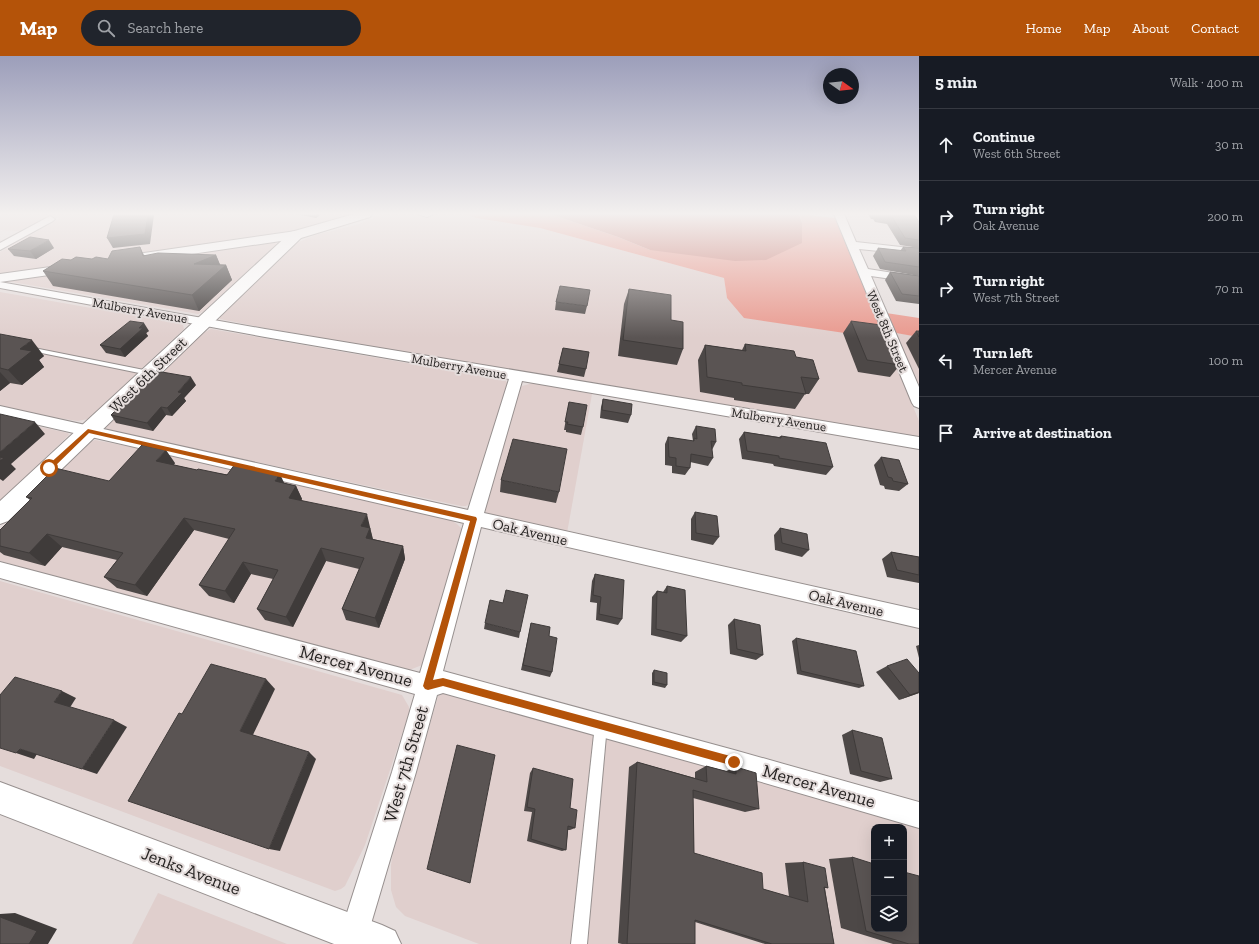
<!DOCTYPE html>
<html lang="en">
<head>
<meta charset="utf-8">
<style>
	body { margin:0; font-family:"Zilla Slab",serif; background:#20242c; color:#f1f3f6 }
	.controls { position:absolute; right:12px; bottom:12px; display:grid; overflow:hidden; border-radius:8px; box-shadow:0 4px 16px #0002 }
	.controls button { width:36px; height:36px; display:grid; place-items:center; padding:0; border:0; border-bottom:1px solid #363941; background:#171b24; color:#f1f3f6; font:20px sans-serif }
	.compass { position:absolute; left:823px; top:12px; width:36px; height:36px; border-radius:50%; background:#171b24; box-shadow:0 4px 16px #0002; rotate:105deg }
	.stop { position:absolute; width:12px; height:12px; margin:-9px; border:3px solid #b45309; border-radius:50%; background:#fff }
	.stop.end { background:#b45309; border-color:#fff; box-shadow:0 1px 4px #0008 }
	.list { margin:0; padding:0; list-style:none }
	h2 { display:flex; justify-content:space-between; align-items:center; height:52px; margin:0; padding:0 16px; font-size:17px }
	h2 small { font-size:13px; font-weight:400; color:#9ea1a6 }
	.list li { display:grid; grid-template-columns:26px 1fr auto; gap:12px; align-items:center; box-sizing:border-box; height:72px; padding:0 16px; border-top:1px solid #363941 }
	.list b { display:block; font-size:15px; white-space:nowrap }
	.list p { margin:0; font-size:13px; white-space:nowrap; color:#9ea1a6 }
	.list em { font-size:13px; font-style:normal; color:#9ea1a6 }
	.icon { flex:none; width:22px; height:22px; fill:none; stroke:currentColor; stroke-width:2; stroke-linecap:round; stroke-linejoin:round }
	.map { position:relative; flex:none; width:919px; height:888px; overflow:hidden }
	header { display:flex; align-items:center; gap:24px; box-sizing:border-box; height:56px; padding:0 20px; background:#b45309; color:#fff }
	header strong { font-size:19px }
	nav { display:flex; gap:22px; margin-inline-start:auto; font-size:14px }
	.search { width:280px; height:36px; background:#20242c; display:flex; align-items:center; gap:10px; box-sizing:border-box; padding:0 14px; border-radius:22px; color:#9ea1a6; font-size:15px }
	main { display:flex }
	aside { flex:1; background:#171b24 }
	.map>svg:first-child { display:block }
	.built { fill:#e0cfcd; fill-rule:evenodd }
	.forest { fill:#e9998e }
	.water { fill:#cb7d74 }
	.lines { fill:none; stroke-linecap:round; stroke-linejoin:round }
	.lane-casing { stroke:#97908f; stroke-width:2 }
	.street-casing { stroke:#97908f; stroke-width:2 }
	.secondary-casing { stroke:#97908f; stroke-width:2 }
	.primary-casing { stroke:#97908f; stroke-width:2 }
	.lane { fill:#fff; fill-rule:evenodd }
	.street { fill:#fff; fill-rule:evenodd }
	.secondary { fill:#fff; fill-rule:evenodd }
	.primary { fill:#fff; fill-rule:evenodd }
	.wall { fill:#4d4847 }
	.shaded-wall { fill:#3f3b3a }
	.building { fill:#5a5453; stroke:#3f3b3a }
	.route { fill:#b45309 }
	.labels { text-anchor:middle; stroke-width:4; stroke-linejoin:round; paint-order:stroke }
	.far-street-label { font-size:13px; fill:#282524; stroke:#e5dddc }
	.street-label { font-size:15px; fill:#282524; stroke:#e5dddc }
	.near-street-label { font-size:18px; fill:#282524; stroke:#e5dddc }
</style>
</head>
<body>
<header>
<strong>Map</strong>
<div class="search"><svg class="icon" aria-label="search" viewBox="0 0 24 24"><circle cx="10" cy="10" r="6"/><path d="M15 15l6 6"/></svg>Search here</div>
<nav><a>Home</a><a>Map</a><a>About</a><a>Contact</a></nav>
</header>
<main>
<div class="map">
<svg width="919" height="888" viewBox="0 0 919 888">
	<rect width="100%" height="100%" fill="#e5dddc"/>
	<g class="built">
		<polygon points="0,158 356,158 291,176 252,183 0,218 0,196 61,162 42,163 19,175 0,174"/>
		<polygon points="383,158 466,158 476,162 540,172 724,222 727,242 885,283 919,365 919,385 270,273 220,263 220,260 294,188 315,179 356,169"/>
		<polygon points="273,186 277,188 204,255 198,258 6,225"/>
		<polygon points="0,236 177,267 183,269 184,273 88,363 78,365 51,361 0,350"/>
		<polygon points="211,273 505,324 508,328 469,448 466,450 461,450 112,375 106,372 107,370 203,277"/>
		<polygon points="896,277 919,280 919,329 915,321"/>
		<polygon points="533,327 592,338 567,477 487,459 485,454 519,335 522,330"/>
		<polygon points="0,362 68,377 69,379 0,445"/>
		<polygon points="95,384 143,393 449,463 457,468 462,473 463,482 424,606 422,609 402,617 0,505 0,473 90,386"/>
		<polygon points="0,525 402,639 409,651 409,657 365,789 345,830 341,833 335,835 0,710"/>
		<path d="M439,637H463L919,765V888H479L405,860L396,851L391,834V809L393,797ZM874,771H904V873H874Z"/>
		<polygon points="158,837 287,888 132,888"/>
	</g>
	<g class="forest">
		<polygon points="466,158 550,158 618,181 650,194 802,167 799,158 835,162 885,283 744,262 727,242 724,222 540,172 476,162"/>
		<polygon points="886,257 919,262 919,281 896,277"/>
	</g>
	<polygon class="water" points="550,158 799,158 802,167 802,187 766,204 735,205 650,194 618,181"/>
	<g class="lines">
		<defs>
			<g id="lane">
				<polygon points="418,158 433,158 427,161"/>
				<polygon points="29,291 149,315 153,317 149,319 27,294 27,292"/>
				<polygon points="601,663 605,665 607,669 587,888 571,888 595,669 597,665"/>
			</g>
			<g id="street">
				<polygon points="834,158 844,158 856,186 919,193 919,199 859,193 868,213 919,221 919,227 871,220 919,331 919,352 914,350 912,347"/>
				<polygon points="50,160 55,163 53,165 0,194 0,187"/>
				<polygon points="0,226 265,273 919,381 919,393 522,325 484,457 919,554 919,572 481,471 443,615 734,694 919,746 919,772 734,718 443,637 437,639 416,716 365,888 337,888 392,716 415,638 0,522 0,506 420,617 464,467 0,360 0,350 468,454 509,323 265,281 0,232"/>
			</g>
			<g id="secondary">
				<polygon points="296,175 301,176 302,179 301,182 144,205 139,204 137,201 139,198 144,197"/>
				<polygon points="72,208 77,209 79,212 77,215 0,226 0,218"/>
				<polygon points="0,726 382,869 395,875 401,888 334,888 0,758"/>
			</g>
			<polygon id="primary" points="354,158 372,158 370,161 301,182 8,465 0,468 0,445 291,176"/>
		</defs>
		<use href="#lane" class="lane-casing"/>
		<use href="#street" class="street-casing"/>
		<use href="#secondary" class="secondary-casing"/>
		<use href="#primary" class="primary-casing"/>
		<use href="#lane" class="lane"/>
		<use href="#street" class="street"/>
		<use href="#secondary" class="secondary"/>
		<use href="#primary" class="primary"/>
	</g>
	<g class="wall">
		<polygon points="296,158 321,158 316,162"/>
		<polygon points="868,158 914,158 919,166 919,192 900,189 887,168 875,166 873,163 871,163"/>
		<polygon points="140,191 144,199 216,199 220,209 226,209 232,224 199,255 53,230 43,215 71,204 108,203"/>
		<polygon points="903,191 919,192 919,220 880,213 873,200 878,192 900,195"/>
		<polygon points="54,192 36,203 14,200 8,193"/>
		<polygon points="890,216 919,220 919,248 896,245 885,224"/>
		<polygon points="629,233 671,264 683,293 677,309 618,300 624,248"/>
		<polygon points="556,246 587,250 585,258 555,254"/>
		<polygon points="851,265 900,309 890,321 858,316 843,277"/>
		<polygon points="149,275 146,277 148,280 125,301 106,297 100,289"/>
		<polygon points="916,275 919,275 919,313 906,287"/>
		<polygon points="0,278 44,300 39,304 44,311 22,329 10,327 0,335"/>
		<polygon points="745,288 796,301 819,323 809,338 805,338 795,353 734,344 734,342 700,336 698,304 705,289 742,294"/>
		<polygon points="563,292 586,313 584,321 557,316"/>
		<polygon points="196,329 184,342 186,345 172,360 166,359 153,375 116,367 111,359"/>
		<polygon points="603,343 631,359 628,367 600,362 601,351"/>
		<polygon points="569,346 583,371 581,379 566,376 566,374 564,374"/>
		<polygon points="696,370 716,386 712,394 713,402 708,410 690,406 690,412 685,419 672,417 672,410 665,409 665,388 668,381 693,385 692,378"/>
		<polygon points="744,376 779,381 781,380 833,411 826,419 774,410 773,408 742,403 739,383"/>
		<polygon points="881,401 908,428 899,435 885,433 884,430 880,429 874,409"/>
		<polygon points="175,407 174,409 197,414 284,427 296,430 302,443 301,444 370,471 373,483 403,490 405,503 379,572 346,564 342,553 359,513 326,505 293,571 265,564 257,553 273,523 251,518 234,547 209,540 199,529 229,483 194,474 147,540 117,532 104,521 117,504 62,491 45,510 4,499 0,496 0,474 30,444 26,441 109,425"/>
		<polygon points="501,424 559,436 556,447 500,436"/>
		<polygon points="695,456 719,481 713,489 691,484 691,463"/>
		<polygon points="780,472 809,494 802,501 775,494 774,479"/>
		<polygon points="891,496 919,501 919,527 887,521 882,503"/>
		<polygon points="595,518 622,563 618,569 596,564 597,547 590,546 592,525"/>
		<polygon points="667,530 687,580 681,586 651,579 652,541 657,535 663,536"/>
		<polygon points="734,563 763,599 756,604 730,598 728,569"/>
		<polygon points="485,567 520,576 519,582 484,573"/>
		<polygon points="531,567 549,580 552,616 550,621 521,614"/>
		<polygon points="796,582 864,630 859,632 797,618 792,585"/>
		<polygon points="919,589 919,602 916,590"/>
		<polygon points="887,610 919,637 899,644 876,616"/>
		<polygon points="654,614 667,629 665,632 652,629 652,617"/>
		<polygon points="852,674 892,723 880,726 850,718 842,679"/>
		<polygon points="637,706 695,722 695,716 706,710 726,715 736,711 759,753 745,756 693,742 694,797 763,833 789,841 785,807 803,806 828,832 825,832 834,888 765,888 695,866 695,888 622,888 618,887 629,711"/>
		<polygon points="533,712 570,752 575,772 570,774 568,774 566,794 562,795 527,785 532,756 524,755 530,717"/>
		<polygon points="852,801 919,888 893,888 841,872 829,803"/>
	</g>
	<g class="shaded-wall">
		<polygon points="148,158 154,159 150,188 113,192 107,182"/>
		<polygon points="315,158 321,158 316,162"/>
		<polygon points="49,184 54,192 36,203 30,195"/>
		<polygon points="216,199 222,213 226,209 232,224 199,255 192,239 194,208"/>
		<polygon points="144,267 149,275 146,277 148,280 125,301 120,293 139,272"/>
		<polygon points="32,284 44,300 39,304 44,311 22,329 8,314 20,293"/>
		<polygon points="0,316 10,327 0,335"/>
		<polygon points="191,321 196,329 184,342 186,345 172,360 167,352 178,336"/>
		<polygon points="161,351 166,359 153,375 147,367"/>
		<polygon points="35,366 45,378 11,408 16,413 3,425 0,423 0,396"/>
		<polygon points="166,394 175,407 166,419 156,405"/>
		<polygon points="280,418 286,431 275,425"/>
		<polygon points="296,430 302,443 295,455 289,442"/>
		<polygon points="367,458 370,471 365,483 361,470"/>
		<polygon points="184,462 194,474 147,540 135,529"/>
		<polygon points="370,472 373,485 366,482"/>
		<polygon points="47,478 62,491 45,510 29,497"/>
		<polygon points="403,490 405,503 379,572 375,562"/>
		<polygon points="321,492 326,505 293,571 286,561"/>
		<polygon points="243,506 251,518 234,547 225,535"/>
		<polygon points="266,623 275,633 251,683 240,675"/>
		<polygon points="62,635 76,642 69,653 54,646"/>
		<polygon points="919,636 919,637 899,644 910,639"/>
		<polygon points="114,664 127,671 97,718 82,713"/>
		<polygon points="20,693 37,698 34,703 16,697"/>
		<polygon points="309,696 316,703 280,795 269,793"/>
		<polygon points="15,857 57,873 48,888 29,888 0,861 0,858"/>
	</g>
	<g class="building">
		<polygon points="114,158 148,158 145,178 107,182"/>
		<polygon points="879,158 914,158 919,166 919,184 905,182 892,161 880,159"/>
		<polygon points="30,181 49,184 30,195 8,193"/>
		<polygon points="140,191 143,200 158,197 216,199 194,208 226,209 192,239 43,215 62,203 71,204 76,201 92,203 96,201 108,203 112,195"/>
		<polygon points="903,191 919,192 919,211 885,206 878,192 906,195"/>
		<polygon points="890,216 919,220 919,240 902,238"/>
		<polygon points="560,230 590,234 587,250 556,246"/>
		<polygon points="629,233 671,239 671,264 683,266 683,293 623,284"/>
		<polygon points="130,265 144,267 139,272 143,272 120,293 100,289"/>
		<polygon points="851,265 881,269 900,309 867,304"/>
		<polygon points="916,275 919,275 919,281"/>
		<polygon points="0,278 32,284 20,293 32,295 8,314 0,312"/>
		<polygon points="745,288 794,295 796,301 813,304 819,323 801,321 806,338 742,329 742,327 707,321 705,289 746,295"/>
		<polygon points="563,292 589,296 586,313 559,308"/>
		<polygon points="156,315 191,321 178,336 182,337 167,352 161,351 147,367 111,359"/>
		<polygon points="603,343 632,348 631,359 602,354"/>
		<polygon points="569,346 587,349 583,371 567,368 568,366 565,366"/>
		<polygon points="0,358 35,366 0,396"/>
		<polygon points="696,370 715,373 716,386 711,385 713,402 691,398 690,412 676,410 676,402 669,401 668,381 694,385 694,382 697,383"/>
		<polygon points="744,376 781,382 781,380 826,387 833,411 779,402 779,400 747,395"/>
		<polygon points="513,383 567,393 559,436 501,424"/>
		<polygon points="142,389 166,394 156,405 197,414 198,413 227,419 235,408 280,418 275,425 296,430 289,442 367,458 361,470 370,472 366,482 403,490 375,562 342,553 364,502 321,492 286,561 257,553 278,514 243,506 225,535 199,529 235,473 184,462 135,529 104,521 123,497 47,478 29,497 0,490 0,474 32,442 26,441 55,412 109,425"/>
		<polygon points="0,401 4,402 0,405"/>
		<polygon points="881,401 899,404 908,428 893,425 892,422 888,421"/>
		<polygon points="695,456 717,460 719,481 696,477"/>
		<polygon points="780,472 807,478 809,494 782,487"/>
		<polygon points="891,496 919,501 919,519 897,514"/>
		<polygon points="595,518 624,524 622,563 599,558 601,541 593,539"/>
		<polygon points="667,530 685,534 687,580 656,573 657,535 667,537"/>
		<polygon points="506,534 528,539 520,576 485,567 490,544 503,547"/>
		<polygon points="734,563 760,569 763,599 737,593"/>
		<polygon points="531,567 550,571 549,580 557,582 552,616 523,609"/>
		<polygon points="796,582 856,595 864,630 801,615"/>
		<polygon points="907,603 919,617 919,636 910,639 887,610"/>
		<polygon points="211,608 266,623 240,675 309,696 269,793 128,745 179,657 182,658"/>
		<polygon points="654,614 667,617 667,629 654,626"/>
		<polygon points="15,621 62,635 54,646 114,664 82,713 20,693 16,697 0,692 0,639"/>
		<polygon points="852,674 882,682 892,723 861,715"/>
		<polygon points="457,689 495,699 470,827 427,813"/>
		<polygon points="637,706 707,726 706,710 736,718 736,711 756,717 759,753 693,734 694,797 762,817 763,833 808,846 803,806 825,812 828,832 824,831 834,888 772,888 695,864 695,888 627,888"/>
		<polygon points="533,712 573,723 570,752 577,754 575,772 568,770 566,794 531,783 535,753 527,751"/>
		<polygon points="852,801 874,808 874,873 904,873 904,816 919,820 919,888 909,888 866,875"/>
		<polygon points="0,861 37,875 29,888 0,888"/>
	</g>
	<linearGradient id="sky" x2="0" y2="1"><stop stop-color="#9c9eba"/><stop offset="0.56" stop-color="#f3f0ef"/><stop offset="1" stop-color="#f3f0ef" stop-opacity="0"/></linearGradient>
	<rect width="919" height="282" fill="url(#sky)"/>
	<polygon class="route" points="88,373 476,461 477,463 433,624 443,622 734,701 737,702 739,706 737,709 734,710 443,630 428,634 425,633 423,630 470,465 89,377 51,414 47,414 47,410"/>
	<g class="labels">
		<g class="far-street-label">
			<text transform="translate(140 254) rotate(10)" y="5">Mulberry Avenue</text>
			<text transform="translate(888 275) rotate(67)" y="5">West 8th Street</text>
			<text transform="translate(459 310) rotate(10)" y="5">Mulberry Avenue</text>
			<text transform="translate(779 363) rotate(9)" y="5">Mulberry Avenue</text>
		</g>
		<g class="street-label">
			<text transform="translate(148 319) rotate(-44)" y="5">West 6th Street</text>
			<text transform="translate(530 476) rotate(13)" y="5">Oak Avenue</text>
			<text transform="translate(846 547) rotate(13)" y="5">Oak Avenue</text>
		</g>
		<g class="near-street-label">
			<text transform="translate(356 610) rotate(15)" y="6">Mercer Avenue</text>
			<text transform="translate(406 708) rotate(-74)" y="6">West 7th Street</text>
			<text transform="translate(819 730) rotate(16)" y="6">Mercer Avenue</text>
			<text transform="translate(191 815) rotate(21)" y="6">Jenks Avenue</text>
		</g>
	</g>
</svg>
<div class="controls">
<button>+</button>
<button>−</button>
<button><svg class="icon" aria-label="layers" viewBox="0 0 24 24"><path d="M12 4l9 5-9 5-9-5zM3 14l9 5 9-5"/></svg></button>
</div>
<svg class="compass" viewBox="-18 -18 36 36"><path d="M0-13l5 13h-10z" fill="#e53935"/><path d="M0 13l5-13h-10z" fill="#9ea1a6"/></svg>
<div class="stop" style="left:49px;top:412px"></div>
<div class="stop end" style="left:734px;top:706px"></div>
</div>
<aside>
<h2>5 min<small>Walk · 400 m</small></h2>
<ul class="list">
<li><svg class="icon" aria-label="ahead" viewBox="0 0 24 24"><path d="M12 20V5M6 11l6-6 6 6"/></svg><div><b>Continue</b><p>West 6th Street</p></div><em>30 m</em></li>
<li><svg class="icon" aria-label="right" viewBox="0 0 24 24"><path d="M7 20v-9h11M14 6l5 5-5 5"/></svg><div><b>Turn right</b><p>Oak Avenue</p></div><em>200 m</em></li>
<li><svg class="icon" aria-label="right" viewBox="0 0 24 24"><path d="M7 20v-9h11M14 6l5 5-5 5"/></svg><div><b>Turn right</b><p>West 7th Street</p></div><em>70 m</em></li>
<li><svg class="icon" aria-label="left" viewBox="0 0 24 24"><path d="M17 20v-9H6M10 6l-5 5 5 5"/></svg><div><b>Turn left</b><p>Mercer Avenue</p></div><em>100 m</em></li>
<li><svg class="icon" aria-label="arrive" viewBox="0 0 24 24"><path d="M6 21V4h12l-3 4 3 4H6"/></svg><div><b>Arrive at destination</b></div></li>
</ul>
</aside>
</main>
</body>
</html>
